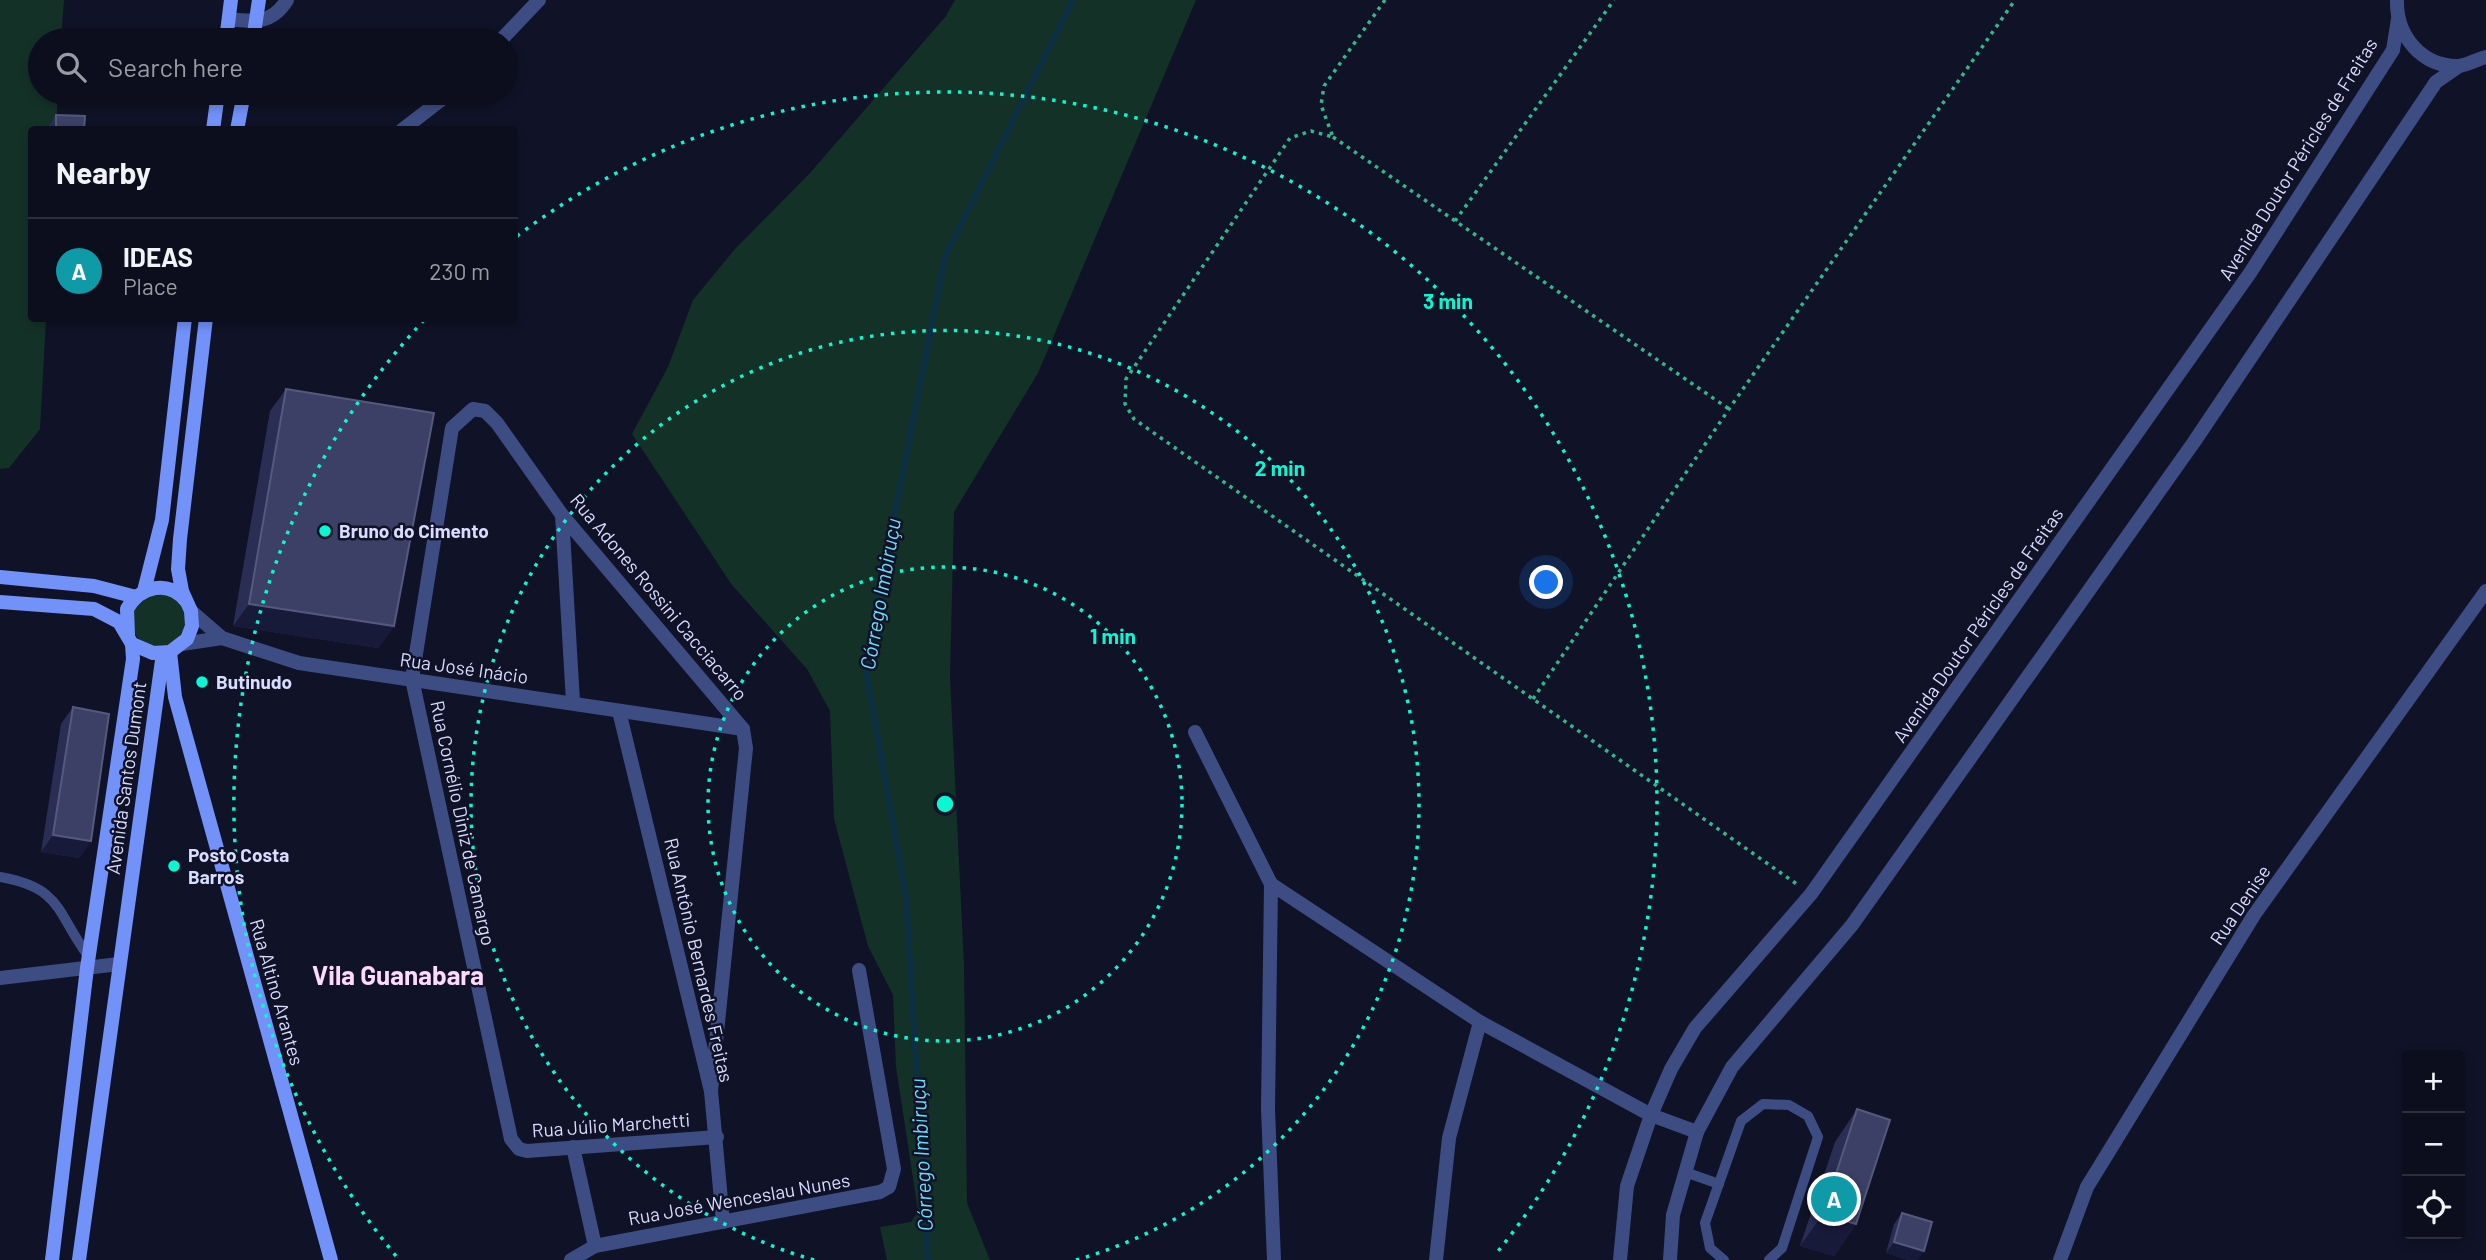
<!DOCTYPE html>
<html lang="en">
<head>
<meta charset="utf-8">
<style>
	body { margin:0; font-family:Barlow,sans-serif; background:#151726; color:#f1f3f6 }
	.controls { position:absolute; right:21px; bottom:21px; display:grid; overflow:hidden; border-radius:7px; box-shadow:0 4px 10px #0003 }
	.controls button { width:63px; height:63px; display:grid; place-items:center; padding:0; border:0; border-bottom:2px solid #2c2e3b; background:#0c0e1d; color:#f1f3f6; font:35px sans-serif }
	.you { position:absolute; left:1547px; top:583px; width:24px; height:24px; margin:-18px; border:5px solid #fff; border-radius:50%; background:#1a73e8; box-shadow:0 0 0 10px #1a73e833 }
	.badge { display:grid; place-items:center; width:46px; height:46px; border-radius:50%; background:#d93025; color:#fff; font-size:23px; font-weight:700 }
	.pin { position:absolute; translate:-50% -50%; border:4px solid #fff; box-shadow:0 2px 7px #0006 }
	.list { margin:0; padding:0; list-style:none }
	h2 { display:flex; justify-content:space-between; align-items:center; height:91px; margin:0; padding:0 28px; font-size:30px }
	h2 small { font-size:23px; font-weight:400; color:#9a9ca4 }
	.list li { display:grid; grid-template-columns:46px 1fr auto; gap:21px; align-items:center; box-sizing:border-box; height:105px; padding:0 28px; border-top:2px solid #2c2e3b }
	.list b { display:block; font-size:26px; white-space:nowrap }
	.list p { margin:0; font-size:23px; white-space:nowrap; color:#9a9ca4 }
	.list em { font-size:23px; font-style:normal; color:#9a9ca4 }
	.icon { flex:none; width:38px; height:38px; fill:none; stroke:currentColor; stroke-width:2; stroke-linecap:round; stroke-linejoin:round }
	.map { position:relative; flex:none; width:2486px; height:1260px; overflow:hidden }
	.search { position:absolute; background:#0c0e1d; box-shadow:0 4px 10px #0003; left:28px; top:28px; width:490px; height:77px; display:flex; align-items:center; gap:18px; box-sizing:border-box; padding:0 24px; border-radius:38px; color:#9a9ca4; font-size:26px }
	.panel { position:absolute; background:#0c0e1d; box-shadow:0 4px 10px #0003; left:28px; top:126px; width:490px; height:196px; border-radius:7px }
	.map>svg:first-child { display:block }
	.green { fill:#143128 }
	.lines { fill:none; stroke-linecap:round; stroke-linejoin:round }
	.stream { stroke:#0c2f44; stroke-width:6 }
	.path { stroke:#34b68c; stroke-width:3.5; stroke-dasharray:3.5 5; stroke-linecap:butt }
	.lane { stroke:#3d4d84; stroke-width:10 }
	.street { stroke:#3d4d84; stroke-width:14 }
	.secondary { stroke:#7292fa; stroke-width:14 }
	.wall { fill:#2a2d54 }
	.shaded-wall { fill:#181a3a }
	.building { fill:#3d4066; stroke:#55597e; stroke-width:2 }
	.ring { fill:none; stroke:#0af7d1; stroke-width:3.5; stroke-dasharray:3.5 7 }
	.poi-dot { fill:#0af7d1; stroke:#101227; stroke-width:2.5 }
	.labels { text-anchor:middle; stroke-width:5; stroke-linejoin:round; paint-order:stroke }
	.street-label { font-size:19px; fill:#d8ddfe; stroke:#101227 }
	.poi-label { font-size:19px; font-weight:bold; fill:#d8ddfe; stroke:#101227; text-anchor:start }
	.water-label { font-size:21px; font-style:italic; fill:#69ddfa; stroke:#101227 }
	.district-label { font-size:26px; font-weight:bold; fill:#fedafa; stroke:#101227 }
	.centre { fill:#0af7d1; stroke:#101227; stroke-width:3.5 }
	.ring-label { font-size:21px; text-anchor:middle; font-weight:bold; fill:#0af7d1; stroke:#101227; stroke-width:5; stroke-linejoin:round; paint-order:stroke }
</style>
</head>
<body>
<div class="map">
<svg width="2486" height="1260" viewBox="0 0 2486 1260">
	<rect width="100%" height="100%" fill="#101227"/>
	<g class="green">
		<polygon points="0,0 64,0 61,40 40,40 40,93 58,93 56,129 32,130 32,318 46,319 40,429 9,468 0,469"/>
		<polygon points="955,0 1196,0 1038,373 954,512 950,677 964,965 967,1203 990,1260 887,1260 880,1227 911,1222 918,1211 896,1067 893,995 868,946 834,819 830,711 807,669 732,585 632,434 668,367 693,300 735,249 810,173 946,16"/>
		<circle cx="158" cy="620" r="27"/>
	</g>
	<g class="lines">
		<polyline class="stream" points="928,1260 906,897 865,666 945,257 1073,0"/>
		<g class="path">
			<polyline points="1385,0 1324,86 1321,105 1333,137 1311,131 1290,138 1126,379 1125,404 1134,419 1798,885"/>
			<polyline points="1333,137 1729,409"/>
			<polyline points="1455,221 1614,0"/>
			<polyline points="1533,699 1729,409 2015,0"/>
		</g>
		<g class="lane">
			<path d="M0,877C63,888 56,913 89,957"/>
			<polyline points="1685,1172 1719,1184"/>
			<polyline points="1724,1260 1710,1248 1705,1223 1741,1121 1763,1104 1789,1105 1808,1116 1818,1137 1782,1248 1769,1260"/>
		</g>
		<g class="street">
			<path d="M2397,0C2396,35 2421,67 2459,66C2467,65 2478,59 2486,57"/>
			<path d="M229,19C255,22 272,24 287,0"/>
			<polyline points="501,40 539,0"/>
			<polyline points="402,130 450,93"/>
			<polyline points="562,515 573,702"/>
			<polyline points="191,611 222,638 299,663 743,729"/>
			<polyline points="182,644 222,638"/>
			<polyline points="619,711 711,1091 723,1222"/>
			<polyline points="1195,732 1271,884 1268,1109 1274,1260"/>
			<polyline points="1271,884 1480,1022 1651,1115 1697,1132"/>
			<polyline points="0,978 119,964"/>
			<polyline points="711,1091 746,748 743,729 562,515 497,423 485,411 473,409 452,428 412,679 511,1139 519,1149 527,1151 717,1137"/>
			<polyline points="573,1147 595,1246"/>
			<polyline points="571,1260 595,1246 880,1192 889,1187 894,1169 859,970"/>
			<polyline points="1436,1260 1449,1138 1480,1022"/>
			<polyline points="1620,1260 1627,1186 1651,1115 1671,1069 1695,1028 1811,894 2250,273 2393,50 2398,19"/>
			<polyline points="1670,1260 1673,1215 1697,1132 1732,1067 1852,925 2194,442 2436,82 2459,66"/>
			<polyline points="2060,1260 2087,1187 2254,915 2486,591"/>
		</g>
		<g class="secondary">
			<polyline points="226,40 231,0"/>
			<polyline points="253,40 259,0"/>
			<polyline points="213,130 218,93"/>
			<polyline points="237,130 244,93"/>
			<polyline points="0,577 94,586 136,597"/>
			<polyline points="144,591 162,520 185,318"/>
			<polyline points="0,602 94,609 119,622 132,644 153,653 170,652 187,639 192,626 191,611 182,591 178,569 180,539 206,318"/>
			<path d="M128,635L127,609C140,586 169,579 186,601"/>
			<polyline points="170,652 175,697 331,1260"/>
			<polyline points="52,1260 87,968 133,659 132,644"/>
			<polyline points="79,1260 163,653"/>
		</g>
	</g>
	<g class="wall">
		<polygon points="56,115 84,130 46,130"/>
		<polygon points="286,389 394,626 378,648 233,626 270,411"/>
		<polygon points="73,707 91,841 79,858 41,852 61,724"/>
		<polygon points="1857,1109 1856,1224 1834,1256 1800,1246 1835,1142"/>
		<polygon points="1902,1213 1918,1260 1908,1260 1886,1253 1894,1224"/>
	</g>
	<g class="shaded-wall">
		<polygon points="249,604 394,626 378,648 233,626"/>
		<polygon points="53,835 91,841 79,858 41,852"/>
		<polygon points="1823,1214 1856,1224 1834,1256 1800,1246"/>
		<polygon points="1894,1242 1924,1251 1918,1260 1908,1260 1886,1253"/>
	</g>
	<g class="building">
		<polygon points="56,115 85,116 84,130 56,130"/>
		<polygon points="286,389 434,413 394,626 249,604"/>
		<polygon points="73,707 109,714 91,841 53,835"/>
		<polygon points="1857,1109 1890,1120 1856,1224 1823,1214"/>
		<polygon points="1902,1213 1932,1222 1924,1251 1894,1242"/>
	</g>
	<g class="ring">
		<circle cx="945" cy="804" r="237"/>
		<path d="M814 1260A474 474 0 1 1 1076 1260"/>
		<path d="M396 1256A711 711 0 0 1 425 319M517 236A711 711 0 0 1 1494 1256"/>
	</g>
	<g class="poi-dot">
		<circle cx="325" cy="531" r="7"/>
		<circle cx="202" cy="682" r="7"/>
		<circle cx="174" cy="866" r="7"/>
	</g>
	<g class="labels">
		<g class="street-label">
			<text transform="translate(2298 159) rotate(-58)" y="7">Avenida Doutor Péricles de Freitas</text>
			<text transform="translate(659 597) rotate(50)" y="7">Rua Adones Rossini Cacciacarro</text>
			<text transform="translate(1978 625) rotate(-55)" y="7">Avenida Doutor Péricles de Freitas</text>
			<text transform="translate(464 668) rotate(8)" y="7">Rua José Inácio</text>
			<text transform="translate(126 778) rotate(-82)" y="7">Avenida Santos Dumont</text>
			<text transform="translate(463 823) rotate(78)" y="7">Rua Cornélio Diniz de Camargo</text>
			<text transform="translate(2240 905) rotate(-56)" y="7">Rua Denise</text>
			<text transform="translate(699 960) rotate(77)" y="7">Rua Antônio Bernardes Freitas</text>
			<text transform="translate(277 992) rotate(74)" y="7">Rua Altino Arantes</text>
			<text transform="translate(611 1125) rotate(-4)" y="7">Rua Júlio Marchetti</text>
			<text transform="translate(739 1199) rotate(-10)" y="7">Rua José Wenceslau Nunes</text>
		</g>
		<g class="poi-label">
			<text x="339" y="538">Bruno do Cimento</text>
			<text x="216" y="689">Butinudo</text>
			<text x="188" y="862">Posto Costa<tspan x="188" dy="22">Barros</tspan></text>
		</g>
		<g class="water-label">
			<text transform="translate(881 594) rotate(-80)" y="7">Córrego Imbiruçu</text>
			<text transform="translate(922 1155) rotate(-93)" y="7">Córrego Imbiruçu</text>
		</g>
		<g class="district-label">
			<text x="398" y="985">Vila Guanabara</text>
		</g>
	</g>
	<circle cx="945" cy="804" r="10" class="centre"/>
	<g class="ring-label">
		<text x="1448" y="309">3 min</text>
		<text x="1280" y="476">2 min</text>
		<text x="1113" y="644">1 min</text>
	</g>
</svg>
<div class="controls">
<button>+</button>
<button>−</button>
<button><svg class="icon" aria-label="locate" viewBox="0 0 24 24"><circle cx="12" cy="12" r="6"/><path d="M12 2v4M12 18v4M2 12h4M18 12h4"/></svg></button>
</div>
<div class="you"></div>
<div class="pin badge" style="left:1834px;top:1199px;background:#0f9aa8">A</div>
<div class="search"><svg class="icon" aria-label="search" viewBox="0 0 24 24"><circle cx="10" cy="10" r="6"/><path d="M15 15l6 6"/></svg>Search here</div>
<section class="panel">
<h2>Nearby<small></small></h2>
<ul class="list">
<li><span class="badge" style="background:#0f9aa8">A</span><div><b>IDEAS</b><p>Place</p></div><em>230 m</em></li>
</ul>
</section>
</div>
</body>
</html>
